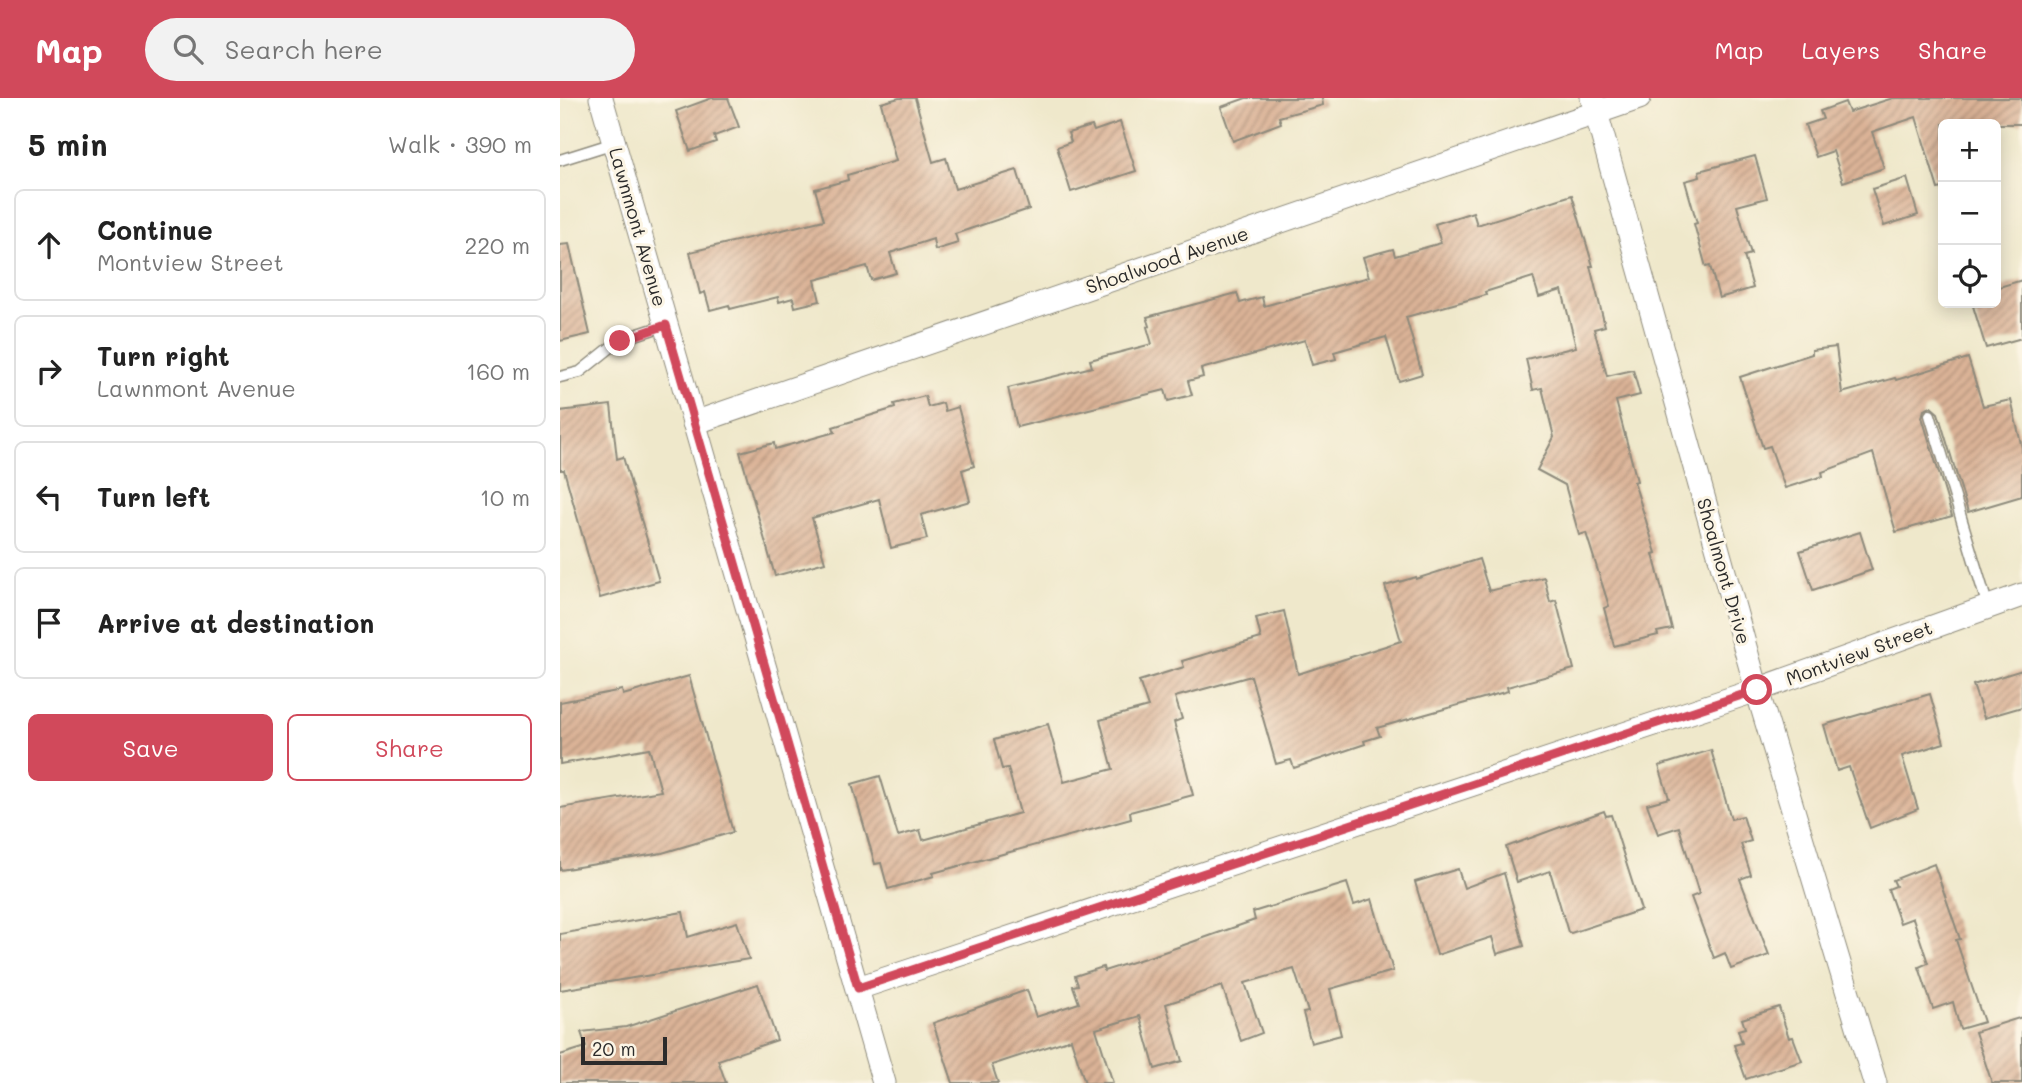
<!DOCTYPE html>
<html lang="en">
<head>
<meta charset="utf-8">
<style>
	body { margin:0; font-family:Mali,sans-serif; background:#f2f2f2; color:#222 }
	.controls { position:absolute; right:21px; top:21px; display:grid; overflow:hidden; border-radius:10px; box-shadow:0 4px 18px #0003 }
	.controls button { width:63px; height:63px; display:grid; place-items:center; padding:0; border:0; border-bottom:2px solid #e0e0e0; background:#fff; color:#222; font:35px sans-serif }
	.scale { position:absolute; left:21px; bottom:18px; width:86px; box-sizing:border-box; padding-left:7px; border:4px solid #2b2b2b; border-top:0; font-size:19px; line-height:24px; white-space:nowrap; color:#2b2b2b; -webkit-text-stroke:5px #fcf5e5; paint-order:stroke }
	.stop { position:absolute; width:21px; height:21px; margin:-16px; border:5px solid #d1495b; border-radius:50%; background:#fff }
	.stop.end { background:#d1495b; border-color:#fff; box-shadow:0 2px 7px #0008 }
	.list { margin:0; padding:0; list-style:none }
	h2 { display:flex; justify-content:space-between; align-items:center; height:91px; margin:0; padding:0 28px; font-size:30px }
	h2 small { font-size:23px; font-weight:400; color:#767676 }
	.list li { display:grid; grid-template-columns:46px 1fr auto; gap:21px; align-items:center; box-sizing:border-box; height:112px; margin:0 14px 14px; padding:0 14px; border:2px solid #e0e0e0; border-radius:10px }
	.list b { display:block; font-size:26px; white-space:nowrap }
	.list p { margin:0; font-size:23px; white-space:nowrap; color:#767676 }
	.list em { font-size:23px; font-style:normal; color:#767676 }
	.actions { display:flex; gap:14px; padding:21px 28px }
	.actions a { flex:1; padding:16px 0; border:2px solid #d1495b; border-radius:10px; text-align:center; font-size:24px; color:#d1495b }
	.actions .main { background:#d1495b; color:#fff }
	.icon { flex:none; width:38px; height:38px; fill:none; stroke:currentColor; stroke-width:2; stroke-linecap:round; stroke-linejoin:round }
	.map { position:relative; flex:none; width:1462px; height:985px; overflow:hidden }
	header { display:flex; align-items:center; gap:42px; box-sizing:border-box; height:98px; padding:0 35px; background:#d1495b; color:#fff }
	header strong { font-size:33px }
	nav { display:flex; gap:38px; margin-inline-start:auto; font-size:24px }
	.search { width:490px; height:63px; background:#f2f2f2; display:flex; align-items:center; gap:18px; box-sizing:border-box; padding:0 24px; border-radius:38px; color:#767676; font-size:26px }
	main { display:flex }
	aside { flex:1; background:#fff }
	.map>svg:first-child { display:block }
	.building { fill:url(#building-hatch) }
	.lines { fill:none; stroke-linecap:round; stroke-linejoin:round }
	.service-casing { stroke:#8d8a7b; stroke-width:13 }
	.minor-casing { stroke:#8d8a7b; stroke-width:25 }
	.service { stroke:#fff; stroke-width:10 }
	.minor { stroke:#fff; stroke-width:23 }
	.route { stroke:#d1495b; stroke-width:9 }
	.labels { text-anchor:middle; stroke-width:6; stroke-linejoin:round; paint-order:stroke }
	.street-label { font-size:19px; fill:#2b2b2b; stroke:#fcf5e5 }
</style>
</head>
<body>
<header>
<strong>Map</strong>
<div class="search"><svg class="icon" aria-label="search" viewBox="0 0 24 24"><circle cx="10" cy="10" r="6"/><path d="M15 15l6 6"/></svg>Search here</div>
<nav><a>Map</a><a>Layers</a><a>Share</a></nav>
</header>
<main>
<aside>
<h2>5 min<small>Walk · 390 m</small></h2>
<ul class="list">
<li><svg class="icon" aria-label="ahead" viewBox="0 0 24 24"><path d="M12 20V5M6 11l6-6 6 6"/></svg><div><b>Continue</b><p>Montview Street</p></div><em>220 m</em></li>
<li><svg class="icon" aria-label="right" viewBox="0 0 24 24"><path d="M7 20v-9h11M14 6l5 5-5 5"/></svg><div><b>Turn right</b><p>Lawnmont Avenue</p></div><em>160 m</em></li>
<li><svg class="icon" aria-label="left" viewBox="0 0 24 24"><path d="M17 20v-9H6M10 6l-5 5 5 5"/></svg><div><b>Turn left</b></div><em>10 m</em></li>
<li><svg class="icon" aria-label="arrive" viewBox="0 0 24 24"><path d="M6 21V4h12l-3 4 3 4H6"/></svg><div><b>Arrive at destination</b></div></li>
</ul>
<div class="actions"><a class="main">Save</a><a>Share</a></div>
</aside>
<div class="map">
<svg width="1462" height="985" viewBox="0 0 1462 985">
	<defs>
		<pattern id="building-hatch" width="6" height="6" patternUnits="userSpaceOnUse" patternTransform="scale(1.75)"><rect width="6" height="6" fill="#dbb397"/><path d="M-1 1l2-2M0 6l6-6M5 7l2-2" fill="none" stroke="#b2927b"/></pattern>
	</defs>
	<rect width="100%" height="100%" fill="#fcf5e5"/>
	<filter id="ink" filterUnits="userSpaceOnUse"><feTurbulence type="fractalNoise" baseFrequency=".0143" numOctaves="2"/><feDisplacementMap in="SourceGraphic" scale="14" xChannelSelector="R" yChannelSelector="G"/><feConvolveMatrix kernelMatrix="1 2 1 2 8 2 1 2 1" color-interpolation-filters="sRGB"/></filter>
	<filter id="wash" filterUnits="userSpaceOnUse"><feTurbulence type="fractalNoise" baseFrequency=".00686" numOctaves="4" result="noise"/><feDisplacementMap in="SourceGraphic" scale="28" xChannelSelector="R" yChannelSelector="G"/><feGaussianBlur stdDeviation="1.57" result="paint"/><feColorMatrix in="noise" values="0 0 0 0 0 0 0 0 0 0 0 0 0 0 0 0 0 1.4 0 .05"/><feComposite in="paint" operator="in"/></filter>
	<g filter="url(#wash)">
		<rect width="100%" height="100%" fill="#efe8cb"/>
		<g id="blocks">
			<g class="building">
				<polygon points="152,0 168,0 179,29 154,38 156,44 130,53 116,13"/>
				<polygon points="339,0 355,0 373,64 386,60 395,91 457,72 469,111 395,136 398,145 375,152 373,141 330,155 336,175 311,182 307,168 255,182 260,203 235,209 233,200 219,204 218,199 170,211 169,207 150,212 145,194 140,196 130,154 264,122 255,91 288,82 287,77 336,63 321,5"/>
				<polygon points="686,0 762,0 763,7 719,19 721,25 673,43 661,9"/>
				<polygon points="1333,0 1462,0 1462,26 1383,26 1383,90 1378,91 1356,19 1312,34 1324,70 1283,84 1273,53 1256,59 1245,27 1263,21 1260,13 1285,4 1289,14"/>
				<polygon points="560,24 576,73 511,94 497,49 511,44 508,35 532,28 534,33"/>
				<polygon points="1195,58 1207,100 1177,108 1191,156 1184,158 1193,190 1159,200 1150,168 1146,169 1134,126 1137,125 1125,83 1140,79 1139,73"/>
				<polygon points="1347,80 1358,117 1324,128 1312,91"/>
				<polygon points="1012,97 1033,168 1030,168 1045,228 1034,231 1047,278 1073,272 1080,297 1056,303 1077,383 1074,384 1096,455 1093,456 1112,531 1097,534 1098,537 1054,548 1044,510 1049,508 1026,435 1019,437 1005,387 977,372 994,339 982,290 973,292 966,261 1016,249 1002,192 979,199 973,179 925,194 926,197 846,219 862,276 839,283 826,239 774,254 776,261 752,267 745,242 641,271 643,279 628,283 632,297 608,303 605,292 457,329 448,290 532,269 530,262 592,246 587,229 590,228 587,219 677,195 680,205 702,199 704,208 809,179 803,159 833,151 835,158 881,145 875,126 913,114 917,127"/>
				<polygon points="9,146 30,236 0,243 0,147"/>
				<polygon points="1462,182 1462,240 1426,250 1413,208 1436,205 1436,190"/>
				<polygon points="1276,249 1282,295 1335,280 1336,282 1408,260 1423,308 1451,302 1462,350 1462,398 1408,414 1378,315 1371,309 1364,312 1362,319 1392,418 1336,434 1313,355 1262,374 1263,378 1225,390 1210,348 1203,350 1180,279 1252,256 1252,252"/>
				<polygon points="365,298 368,309 383,305 385,313 398,309 414,368 402,372 410,403 361,417 367,441 331,450 319,401 252,420 265,464 215,478 180,354 214,345 215,351 275,334 273,329 335,310 334,306"/>
				<polygon points="51,307 57,361 63,359 99,483 40,500 4,372 0,372 0,313"/>
				<polygon points="1300,434 1312,472 1253,492 1240,453"/>
				<polygon points="919,461 929,493 984,479 990,504 996,502 1014,571 947,589 948,593 817,630 820,638 804,643 805,646 734,670 731,662 716,666 691,578 615,599 622,621 614,624 633,697 570,714 571,721 373,775 374,778 328,791 321,765 315,766 292,686 320,678 338,738 360,732 363,742 460,715 448,670 442,671 434,642 488,626 504,684 553,671 540,622 588,609 579,583 624,569 622,563 701,540 696,520 724,513 738,576 841,543 825,488 856,479 856,481"/>
				<polygon points="1462,572 1462,609 1424,620 1413,587"/>
				<polygon points="129,578 173,734 102,755 0,772 0,710 101,693 89,650 0,666 0,604 62,592 63,597"/>
				<polygon points="1370,596 1384,645 1342,658 1358,711 1310,730 1289,669 1277,673 1264,627"/>
				<polygon points="1151,652 1171,721 1183,718 1191,743 1181,746 1191,777 1180,781 1209,857 1171,871 1165,855 1154,860 1131,799 1139,796 1119,729 1098,736 1087,706 1109,700 1099,668"/>
				<polygon points="1044,713 1046,718 1051,717 1081,812 1011,835 1008,834 990,773 957,784 946,749"/>
				<polygon points="1374,766 1400,841 1396,842 1424,924 1400,931 1393,904 1373,911 1359,869 1368,865 1353,820 1340,825 1328,791 1336,788 1333,782"/>
				<polygon points="898,771 904,790 944,775 964,848 937,856 932,839 877,857 855,784"/>
				<polygon points="787,785 794,807 812,801 833,873 770,891 781,937 751,945 743,915 748,914 734,871 685,885 702,935 681,943 662,888 606,906 622,963 595,971 580,918 536,931 553,985 525,985 511,941 432,967 438,985 393,985 373,925 467,892 476,919 519,905 513,888 518,887 515,878 543,869 544,873 601,855 695,822 693,814"/>
				<polygon points="123,814 128,839 177,824 189,861 0,892 0,836"/>
				<polygon points="198,886 217,942 158,962 166,985 0,985 0,957 26,949 21,934 66,929"/>
				<polygon points="1219,909 1229,940 1233,939 1242,963 1186,981 1174,947 1182,945 1178,932 1185,930 1182,921"/>
				<polygon points="1462,919 1462,985 1432,985 1415,934"/>
			</g>
		</g>
	</g>
	<g filter="url(#ink)">
		<use href="#blocks" fill-opacity="0" stroke="#8d8a7b" stroke-width="2"/>
		<g class="lines">
			<defs>
				<g id="service">
					<polyline points="0,62 54,45"/>
					<polyline points="0,279 20,274 60,242 106,227"/>
					<polyline points="1370,317 1428,509"/>
				</g>
				<g id="minor">
					<polyline points="41,0 324,985"/>
					<polyline points="1032,0 1197,592 1315,985"/>
					<polyline points="134,325 1079,0"/>
					<polyline points="298,890 1197,592 1462,497"/>
				</g>
			</defs>
			<use href="#service" class="service-casing"/>
			<use href="#minor" class="minor-casing"/>
			<use href="#service" class="service"/>
			<use href="#minor" class="minor"/>
		</g>
	</g>
	<g class="lines" filter="url(#ink)">
		<polyline class="route" points="60,243 106,227 298,890 1197,592"/>
	</g>
	<g class="labels">
		<g class="street-label">
			<text transform="translate(78 129) rotate(74)" y="7">Lawnmont Avenue</text>
			<text transform="translate(607 162) rotate(-19)" y="7">Shoalwood Avenue</text>
			<text transform="translate(1164 473) rotate(74)" y="7">Shoalmont Drive</text>
			<text transform="translate(1299 555) rotate(-20)" y="7">Montview Street</text>
		</g>
	</g>
</svg>
<div class="controls">
<button>+</button>
<button>−</button>
<button><svg class="icon" aria-label="locate" viewBox="0 0 24 24"><circle cx="12" cy="12" r="6"/><path d="M12 2v4M12 18v4M2 12h4M18 12h4"/></svg></button>
</div>
<div class="scale">20 m</div>
<div class="stop" style="left:1197px;top:592px"></div>
<div class="stop end" style="left:60px;top:243px"></div>
</div>
</main>
</body>
</html>
